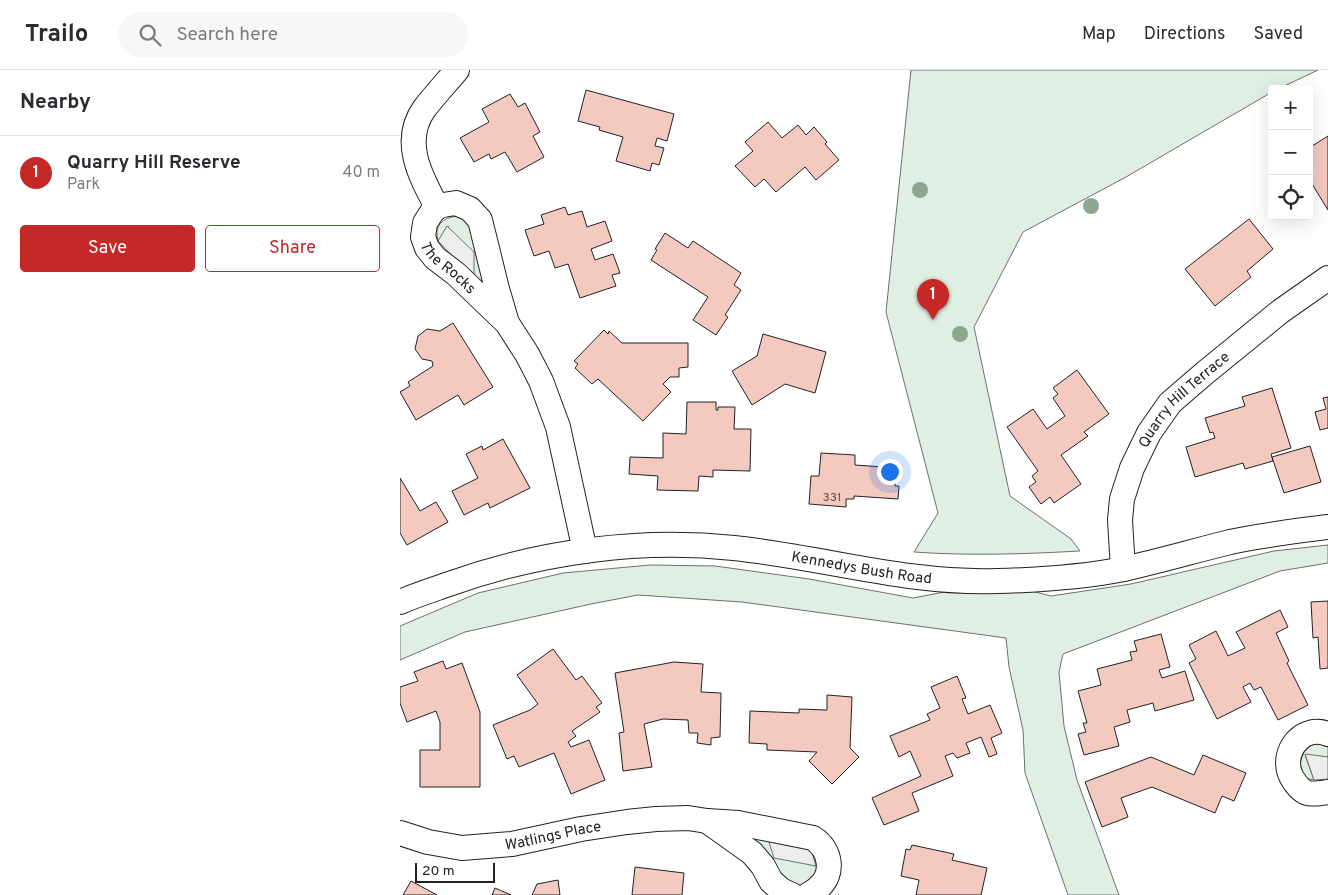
<!DOCTYPE html>
<html lang="en">
<head>
<meta charset="utf-8">
<style>
	body { margin:0; font-family:Overpass,sans-serif; background:#f7f7f7; color:#2b2b33 }
	.controls { position:absolute; right:15px; top:15px; display:grid; overflow:hidden; border-radius:5px; box-shadow:0 5px 20px #0002 }
	.controls button { width:45px; height:45px; display:grid; place-items:center; padding:0; border:0; border-bottom:1px solid #e1e1e2; background:#fff; color:#2b2b33; font:25px sans-serif }
	.scale { position:absolute; left:15px; bottom:12px; width:80px; box-sizing:border-box; padding-left:5px; border:2px solid #222; border-top:0; font-size:14px; line-height:18px; white-space:nowrap; color:#222; -webkit-text-stroke:4px #fff; paint-order:stroke }
	.you { position:absolute; left:489px; top:401px; width:18px; height:18px; margin:-12px; border:4px solid #fff; border-radius:50%; background:#1a73e8; box-shadow:0 0 0 8px #1a73e833 }
	.badge { display:grid; place-items:center; width:32px; height:32px; border-radius:50%; background:#c62828; color:#fff; font-size:16px; font-weight:700 }
	.pin { position:absolute; translate:-50% -41px; filter:drop-shadow(0 1px 2px #0008) }
	.pin::after { content:''; position:absolute; top:26px; width:18px; height:15px; background:inherit; clip-path:polygon(0 0,100% 0,50% 100%) }
	.list { margin:0; padding:0; list-style:none }
	h2 { display:flex; justify-content:space-between; align-items:center; height:65px; margin:0; padding:0 20px; font-size:21px }
	h2 small { font-size:16px; font-weight:400; color:#7c7c81 }
	.list li { display:grid; grid-template-columns:32px 1fr auto; gap:15px; align-items:center; box-sizing:border-box; height:75px; padding:0 20px; border-top:1px solid #e1e1e2 }
	.list b { display:block; font-size:19px; white-space:nowrap }
	.list p { margin:0; font-size:16px; white-space:nowrap; color:#7c7c81 }
	.list em { font-size:16px; font-style:normal; color:#7c7c81 }
	.actions { display:flex; gap:10px; padding:15px 20px }
	.actions a { flex:1; padding:11px 0; border:1px solid #c62828; border-radius:5px; text-align:center; font-size:18px; color:#c62828 }
	.actions .main { background:#c62828; color:#fff }
	.icon { flex:none; width:28px; height:28px; fill:none; stroke:currentColor; stroke-width:2; stroke-linecap:round; stroke-linejoin:round }
	.map { position:relative; flex:none; width:928px; height:825px; overflow:hidden }
	header { display:flex; align-items:center; gap:30px; box-sizing:border-box; height:70px; padding:0 25px; background:#fff; border-bottom:1px solid #e1e1e2 }
	header strong { font-size:24px }
	nav { display:flex; gap:28px; margin-inline-start:auto; font-size:18px }
	.search { width:350px; height:45px; background:#f7f7f7; display:flex; align-items:center; gap:12px; box-sizing:border-box; padding:0 18px; border-radius:28px; color:#7c7c81; font-size:19px }
	main { display:flex }
	aside { flex:1; background:#fff }
	.map>svg:first-child { display:block }
	.green { fill:#e0efe3; stroke:#6f6f6f }
	.parking { fill:#ededed; stroke:#6f6f6f }
	.building { fill:#f3c9c0; stroke:#222 }
	.lines { fill:none; stroke-linecap:round; stroke-linejoin:round }
	.minor-casing { stroke:#222; stroke-width:26 }
	.minor { stroke:#fff; stroke-width:24 }
	.tree { fill:#8da692 }
	.labels { text-anchor:middle; stroke-width:4; stroke-linejoin:round; paint-order:stroke }
	.number-label { font-size:12px; fill:#564c4a }
	.street-label { font-size:15px; fill:#222; stroke:#fff }
</style>
</head>
<body>
<header>
<strong>Trailo</strong>
<div class="search"><svg class="icon" aria-label="search" viewBox="0 0 24 24"><circle cx="10" cy="10" r="6"/><path d="M15 15l6 6"/></svg>Search here</div>
<nav><a>Map</a><a>Directions</a><a>Saved</a></nav>
</header>
<main>
<aside>
<h2>Nearby<small></small></h2>
<ul class="list">
<li><span class="badge">1</span><div><b>Quarry Hill Reserve</b><p>Park</p></div><em>40 m</em></li>
</ul>
<div class="actions"><a class="main">Save</a><a>Share</a></div>
</aside>
<div class="map">
<svg width="928" height="825" viewBox="0 0 928 825">
	<rect width="100%" height="100%" fill="#fff"/>
	<g class="green">
		<path d="M511,0H918L878,19H872V22L726,107L623,162L574,257L610,426L671,469L680,481C625,484 570,486 514,482L538,443L486,242Z"/>
		<path d="M58,146L65,149L71,154L86,221L74,209L48,156L38,171C34,155 42,148 58,146Z"/>
		<polygon points="928,475 928,493 880,501 663,584 659,602 664,656 677,710 719,825 668,825 625,703 623,660 609,597 606,568 342,532 238,525 191,534 65,562 0,590 0,556 78,523 163,503 250,495 315,496 409,509 513,528 596,512 651,526 731,514 874,481"/>
		<polygon points="921,673 928,677 928,687 905,685 914,710 906,708 902,701 900,692 904,682 912,675"/>
		<polygon points="342,763 368,769 415,796 411,779 421,798 405,815 394,816 383,811"/>
	</g>
	<g class="parking">
		<polygon points="47,156 74,182 74,209 38,171"/>
		<polygon points="905,684 928,687 928,709 914,710"/>
		<polygon points="368,769 411,779 416,796 374,788"/>
	</g>
	<g class="building">
		<polygon points="186,20 274,44 267,71 257,68 255,76 264,78 259,95 252,93 250,101 216,91 223,67 199,60 200,57 178,51"/>
		<polygon points="110,24 118,37 125,33 140,62 133,66 144,87 117,102 105,82 91,89 89,84 74,92 60,68 89,52 82,39"/>
		<polygon points="368,52 382,68 398,55 406,65 414,57 427,72 425,74 439,90 416,110 405,97 376,122 364,109 355,117 335,96 353,81 345,72"/>
		<polygon points="928,66 928,140 909,109 909,78"/>
		<polygon points="165,137 168,145 182,141 187,157 205,151 212,171 191,179 195,190 213,184 220,203 212,205 216,216 180,228 168,194 155,198 149,181 134,186 125,160 144,154 141,145"/>
		<polygon points="849,149 873,179 847,201 851,207 815,236 785,199"/>
		<polygon points="265,163 288,178 293,171 341,203 334,215 341,220 325,245 328,247 316,265 293,250 308,227 251,190 257,180 255,179"/>
		<polygon points="53,253 93,317 64,335 58,325 16,350 0,322 10,316 8,312 33,296 32,291 22,289 15,279 18,266 27,259 40,261"/>
		<polygon points="204,260 208,264 209,261 222,273 288,273 288,297 279,298 279,307 270,307 263,314 271,322 243,351 198,309 192,314 175,298 178,294 174,291"/>
		<polygon points="363,264 426,282 415,323 385,314 352,335 332,301 357,286"/>
		<polygon points="677,300 709,344 684,362 688,366 661,385 681,414 654,433 650,427 641,434 629,417 636,412 632,406 638,401 607,357 633,339 647,359 665,346 653,328 658,324 653,318"/>
		<polygon points="872,318 891,378 871,384 873,391 845,399 843,393 795,407 786,377 815,368 813,362 810,363 805,348 845,336 842,327"/>
		<polygon points="928,327 928,358 920,360 915,342 926,339 923,328"/>
		<polygon points="287,332 316,332 316,340 318,340 318,337 335,337 334,359 351,359 350,401 313,400 313,407 299,406 298,421 257,420 258,406 229,404 230,387 263,388 263,363 286,364"/>
		<polygon points="103,369 130,418 90,438 88,433 64,445 52,421 78,408 66,384 82,376 83,380"/>
		<polygon points="910,376 921,412 884,423 872,387"/>
		<polygon points="421,383 455,385 455,395 497,398 495,416 499,416 498,429 454,426 454,429 446,429 446,437 409,434 411,406 419,406"/>
		<polygon points="0,408 20,441 36,432 48,452 7,475 0,463"/>
		<polygon points="928,531 928,598 920,599 918,567 913,568 911,532"/>
		<polygon points="880,540 888,557 876,563 889,591 887,593 908,635 878,650 861,617 854,620 850,613 843,617 851,632 817,649 789,593 796,589 789,575 816,561 828,586 845,578 836,562"/>
		<polygon points="761,564 770,597 759,600 762,608 785,601 794,630 755,641 753,633 727,640 730,652 714,657 719,676 684,685 678,664 686,662 683,653 687,653 678,621 701,615 697,599 732,590 730,582 737,581 734,571"/>
		<polygon points="153,579 176,610 182,606 202,633 196,637 200,642 172,661 176,666 168,672 171,677 189,670 205,710 171,724 154,683 119,697 114,686 107,689 93,655 130,640 138,634 117,605"/>
		<polygon points="43,591 46,599 62,593 80,642 80,717 20,717 20,680 40,680 40,652 36,641 7,652 0,633 0,617 18,611 14,602"/>
		<polygon points="274,592 303,594 301,622 321,623 320,667 311,668 311,675 297,673 298,663 289,663 288,650 263,649 244,654 252,697 223,701 219,663 224,662 215,603"/>
		<polygon points="557,606 566,628 562,629 568,644 590,635 602,663 591,668 597,684 589,687 581,667 566,673 570,683 557,688 553,683 545,686 553,706 512,723 519,741 484,755 472,728 521,706 510,681 499,687 490,666 530,650 527,644 540,638 531,617"/>
		<polygon points="427,625 452,627 450,678 459,687 432,714 409,691 417,682 367,680 367,674 349,673 350,641 399,643 399,639 427,640"/>
		<polygon points="803,685 846,703 834,731 822,726 815,743 752,717 721,728 728,747 702,757 685,712 751,687 794,705"/>
		<polygon points="512,775 554,784 552,790 587,798 581,825 516,825 519,810 501,806 506,779 510,780"/>
		<polygon points="235,797 284,803 282,825 232,825"/>
		<polygon points="158,810 160,825 132,825 137,814"/>
		<polygon points="11,811 37,825 3,825"/>
		<polygon points="95,818 111,825 92,825"/>
	</g>
	<g class="lines">
		<defs>
			<g id="minor">
				<path d="M37,137C21,107 1,72 24,39C34,26 46,13 57,0"/>
				<path id="s1" d="M107,253L97,219L80,150L70,139L56,133L43,135L37,137L32,142L25,153L23,167L27,178L35,188L56,204L107,253L127,284L141,311L158,357L185,481"/>
				<path id="s2" d="M723,499L720,450L722,429L732,398L749,363L770,333L806,302L881,241L928,208"/>
				<path id="s3" d="M0,532C16,525 32,520 49,514C139,482 238,468 334,478C422,487 507,514 597,511C639,510 683,507 724,499C759,491 794,481 830,472C862,465 895,461 928,457"/>
				<path d="M928,664C899,653 877,688 894,711C897,715 900,720 905,722C911,725 921,723 928,722"/>
				<polyline points="307,751 352,783 363,796 371,811 381,820 392,825"/>
				<path id="s4" d="M0,763L28,772L62,778L112,774L181,759L227,752L256,749L288,748L307,751L338,753L413,768C431,780 435,804 418,818C415,821 411,823 408,825"/>
			</g>
		</defs>
		<use href="#minor" class="minor-casing"/>
		<use href="#minor" class="minor"/>
	</g>
	<g class="tree">
		<circle cx="520" cy="120" r="8"/>
		<circle cx="691" cy="136" r="8"/>
		<circle cx="560" cy="264" r="8"/>
	</g>
	<g class="labels">
		<g class="number-label">
			<text x="432" y="431">331</text>
		</g>
		<g class="street-label">
			<text dy="5" stroke="none"><textPath href="#s1" startOffset="231">The Rocks</textPath></text>
			<text dy="5" stroke="none"><textPath href="#s2" startOffset="190">Quarry Hill Terrace</textPath></text>
			<text dy="5" stroke="none"><textPath href="#s3" startOffset="471">Kennedys Bush Road</textPath></text>
			<text dy="5" stroke="none"><textPath href="#s4" startOffset="156">Watlings Place</textPath></text>
		</g>
	</g>
</svg>
<div class="controls">
<button>+</button>
<button>−</button>
<button><svg class="icon" aria-label="locate" viewBox="0 0 24 24"><circle cx="12" cy="12" r="6"/><path d="M12 2v4M12 18v4M2 12h4M18 12h4"/></svg></button>
</div>
<div class="scale">20 m</div>
<div class="you"></div>
<div class="pin badge" style="left:533px;top:250px">1</div>
</div>
</main>
</body>
</html>
